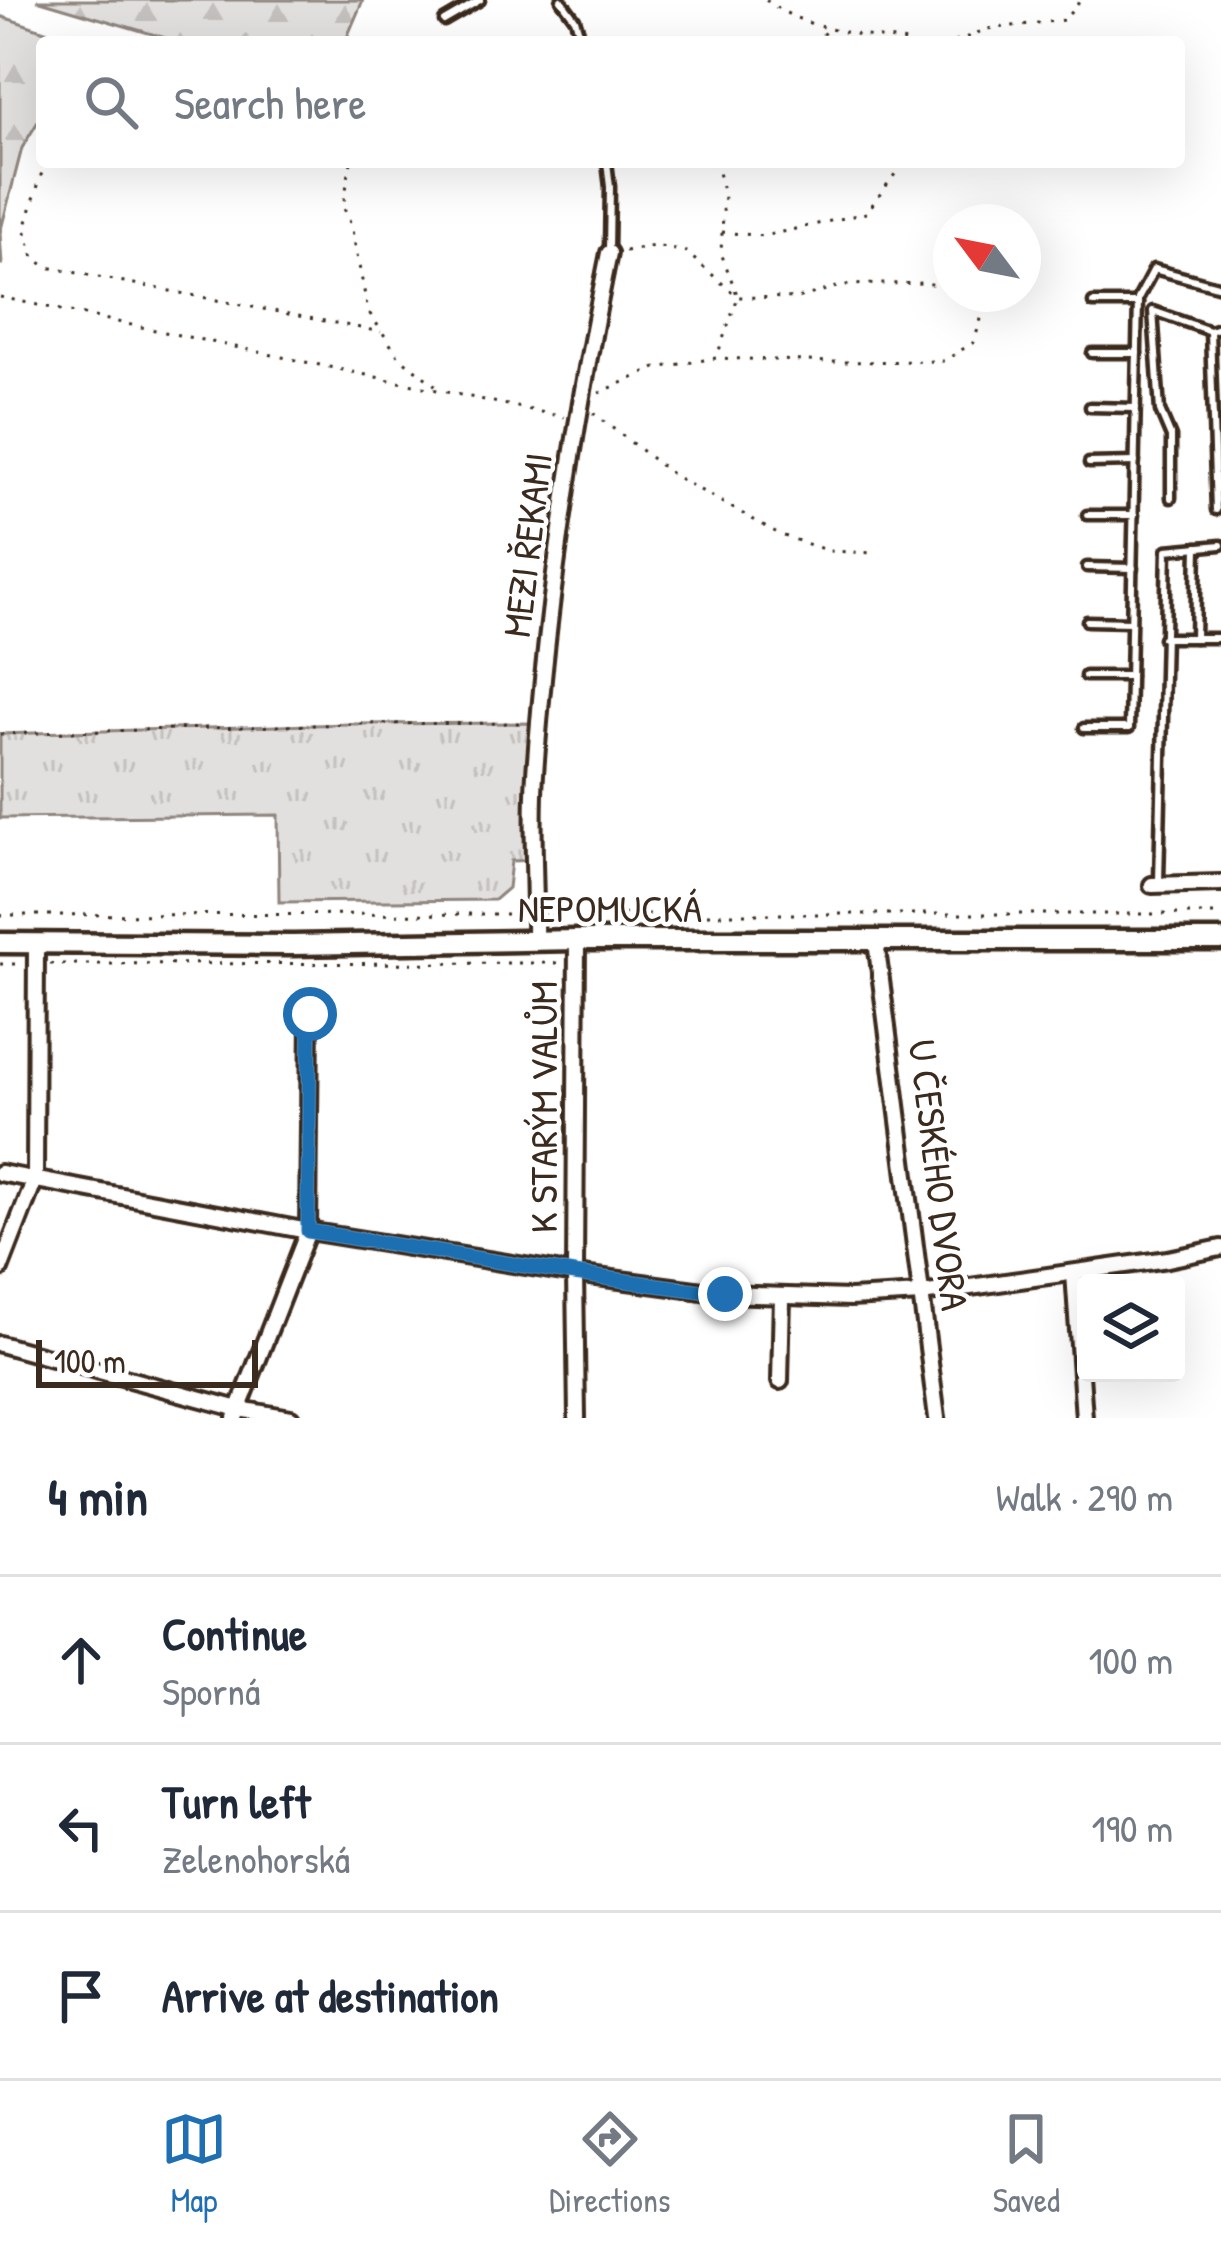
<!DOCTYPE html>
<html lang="en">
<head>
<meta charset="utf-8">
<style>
	body { margin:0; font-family:"Patrick Hand",sans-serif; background:#f2f2f3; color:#1f2937 }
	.controls { position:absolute; right:36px; bottom:36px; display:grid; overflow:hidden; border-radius:12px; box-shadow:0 12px 48px #0002 }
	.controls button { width:108px; height:108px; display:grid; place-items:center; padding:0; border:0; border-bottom:3px solid #e0e1e3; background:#fff; color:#1f2937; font:60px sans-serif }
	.compass { position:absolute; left:933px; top:204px; width:108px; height:108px; border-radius:50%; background:#fff; box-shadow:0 12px 48px #0002; rotate:302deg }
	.scale { position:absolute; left:36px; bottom:30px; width:222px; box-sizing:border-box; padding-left:12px; border:6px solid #3b2a1e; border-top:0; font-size:33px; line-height:42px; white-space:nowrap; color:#3b2a1e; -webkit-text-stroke:9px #fff; paint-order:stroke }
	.stop { position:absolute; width:36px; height:36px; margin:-27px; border:9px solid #1f6fb2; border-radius:50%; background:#fff }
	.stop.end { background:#1f6fb2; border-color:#fff; box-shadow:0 3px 12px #0008 }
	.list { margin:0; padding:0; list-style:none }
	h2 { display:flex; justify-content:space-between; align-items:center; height:156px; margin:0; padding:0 48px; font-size:51px }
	h2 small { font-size:39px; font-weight:400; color:#747a83 }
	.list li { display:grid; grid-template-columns:78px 1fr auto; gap:36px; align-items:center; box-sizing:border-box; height:168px; padding:0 48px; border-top:3px solid #e0e1e3 }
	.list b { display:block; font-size:45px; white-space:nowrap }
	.list p { margin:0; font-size:39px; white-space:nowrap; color:#747a83 }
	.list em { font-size:39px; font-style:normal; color:#747a83 }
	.icon { flex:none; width:66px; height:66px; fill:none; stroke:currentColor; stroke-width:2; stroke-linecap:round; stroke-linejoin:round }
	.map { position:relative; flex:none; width:1221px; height:1418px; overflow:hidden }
	.search { position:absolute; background:#fff; box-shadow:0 12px 48px #0002; left:36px; right:36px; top:36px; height:132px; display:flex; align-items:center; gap:30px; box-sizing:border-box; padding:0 42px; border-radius:12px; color:#747a83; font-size:45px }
	.sheet { height:660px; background:#fff }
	nav { display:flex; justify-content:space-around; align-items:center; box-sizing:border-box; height:168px; border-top:3px solid #e0e1e3; background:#fff; font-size:33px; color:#747a83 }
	nav a { display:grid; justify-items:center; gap:6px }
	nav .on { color:#1f6fb2 }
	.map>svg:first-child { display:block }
	.grass { fill:url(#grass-tufts); stroke:#8e857e; stroke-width:3 }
	.forest { fill:url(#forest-firs); stroke:#8e857e; stroke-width:3 }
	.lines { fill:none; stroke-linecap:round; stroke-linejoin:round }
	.lane-casing { stroke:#3b2a1e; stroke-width:15 }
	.street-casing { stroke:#3b2a1e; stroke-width:22 }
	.secondary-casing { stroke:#3b2a1e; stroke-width:27 }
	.path { stroke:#3b2a1e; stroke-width:3; stroke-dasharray:3 9; stroke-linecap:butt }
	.lane { stroke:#fff; stroke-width:6 }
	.street { stroke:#fff; stroke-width:14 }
	.secondary { stroke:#fff; stroke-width:18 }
	.route { stroke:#1f6fb2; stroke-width:15 }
	.labels { text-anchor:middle; stroke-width:9; stroke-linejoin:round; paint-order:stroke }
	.street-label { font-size:39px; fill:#3b2a1e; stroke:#fff }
</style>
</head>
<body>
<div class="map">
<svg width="1221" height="1418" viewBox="0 0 1221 1418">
	<defs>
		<pattern id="grass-tufts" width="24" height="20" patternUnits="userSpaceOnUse" patternTransform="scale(3)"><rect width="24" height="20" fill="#e2e0de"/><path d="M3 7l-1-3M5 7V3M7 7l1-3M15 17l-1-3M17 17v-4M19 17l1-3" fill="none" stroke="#c3c0be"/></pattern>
		<pattern id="forest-firs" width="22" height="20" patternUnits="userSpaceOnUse" patternTransform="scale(3)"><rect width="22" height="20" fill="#e2e0de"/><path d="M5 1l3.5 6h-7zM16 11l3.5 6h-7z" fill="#c3c0be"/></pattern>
	</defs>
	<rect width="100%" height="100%" fill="#fff"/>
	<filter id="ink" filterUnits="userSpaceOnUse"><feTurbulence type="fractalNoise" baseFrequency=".00833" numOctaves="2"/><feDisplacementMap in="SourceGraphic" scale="24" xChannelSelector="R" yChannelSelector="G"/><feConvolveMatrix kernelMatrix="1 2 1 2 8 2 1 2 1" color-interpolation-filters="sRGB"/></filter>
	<g filter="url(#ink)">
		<polygon class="grass" points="540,723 536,860 511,861 508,888 494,900 279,902 278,815 0,818 0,734 349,724"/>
		<g class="forest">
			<polygon points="37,0 363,0 345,42 179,42"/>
			<polygon points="0,16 78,42 42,42 42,115 22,148 0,233 2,264 0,264"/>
		</g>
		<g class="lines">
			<defs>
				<g id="lane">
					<polyline points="561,0 575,19 582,42"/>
					<polyline points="444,21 480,0"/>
					<polyline points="607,162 610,187 609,250"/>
					<polyline points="1093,303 1138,303"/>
					<polyline points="1210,331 1216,510"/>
					<polyline points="1092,353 1137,353"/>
					<polyline points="1090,407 1136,408"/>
					<polyline points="1089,463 1135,462"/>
					<polyline points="1171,498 1171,437 1160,411 1153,311 1210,331 1221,327"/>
					<polyline points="1087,515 1134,515"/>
					<polyline points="1087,567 1133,568"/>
					<polyline points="1087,621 1131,622"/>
					<polyline points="1163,638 1221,638"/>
					<polyline points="1195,638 1197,547"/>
					<polyline points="1085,676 1130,676"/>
					<polyline points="1084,728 1129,728 1138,299 1154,269 1221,287"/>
					<polyline points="1159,881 1167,550 1221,545"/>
				</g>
				<g id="street">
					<polyline points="1152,885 1221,883"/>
					<path d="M535,940C536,885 531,829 535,774C547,599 574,425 609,253"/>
					<polyline points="876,941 937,1418"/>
					<polyline points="0,1173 308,1231 575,1274 725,1294 850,1298 921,1294 1168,1259 1221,1248"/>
					<polyline points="0,1269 35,1179 36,943"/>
					<polyline points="1074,1273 1084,1418"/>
					<polyline points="0,1344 239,1409 291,1418"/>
					<polyline points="780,1381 782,1296"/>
					<polyline points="235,1418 308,1231 310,1014"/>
					<polyline points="577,1418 575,1274 577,940"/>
				</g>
				<polyline id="secondary" points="0,943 293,945 577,940 1221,940"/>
			</defs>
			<use href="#lane" class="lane-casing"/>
			<use href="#street" class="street-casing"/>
			<use href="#secondary" class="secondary-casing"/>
			<g class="path">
				<path d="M766,0C806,31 858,34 907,42"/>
				<polyline points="813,42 829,29"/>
				<polyline points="955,42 987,29 1064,20 1081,0"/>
				<polyline points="45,162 25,229 34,258 47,267 381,332"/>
				<polyline points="351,162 343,206 351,225 368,311 399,357 440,389"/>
				<polyline points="715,162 724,194 721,253 738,297 717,356"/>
				<polyline points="722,232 764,236 866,213 904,162"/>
				<polyline points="625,251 655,246 686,252 738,297 798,298 844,285 925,283 951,287"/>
				<polyline points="0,297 564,417"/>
				<polyline points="599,393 656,368 716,358 835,362 944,361 974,342 984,309 974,294"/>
				<polyline points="593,413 673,475 781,535 829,551 875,553"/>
				<polyline points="0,734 349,724 526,723"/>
				<polyline points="551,914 1221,914"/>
				<polyline points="0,915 523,914"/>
				<polyline points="0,964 23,964"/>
				<polyline points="50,964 563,963"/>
			</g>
			<use href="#lane" class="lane"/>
			<use href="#street" class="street"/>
			<use href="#secondary" class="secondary"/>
		</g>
	</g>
	<g class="lines" filter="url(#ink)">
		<polyline class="route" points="310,1014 308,1231 574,1274 725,1294"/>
	</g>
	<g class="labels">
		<g class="street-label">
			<text transform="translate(527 545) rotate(-83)" y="14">MEZI ŘEKAMI</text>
			<text x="610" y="922">NEPOMUCKÁ</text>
			<text transform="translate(543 1107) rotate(-90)" y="14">K STARÝM VALŮM</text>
			<text transform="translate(939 1175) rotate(83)" y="14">U ČESKÉHO DVORA</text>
		</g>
	</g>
</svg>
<div class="controls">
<button><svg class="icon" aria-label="layers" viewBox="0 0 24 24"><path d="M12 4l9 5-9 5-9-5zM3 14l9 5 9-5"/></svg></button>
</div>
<svg class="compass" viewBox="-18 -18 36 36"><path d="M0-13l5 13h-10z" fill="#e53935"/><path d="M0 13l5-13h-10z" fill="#747a83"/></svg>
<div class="scale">100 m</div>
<div class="stop" style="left:310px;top:1014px"></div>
<div class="stop end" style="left:725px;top:1294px"></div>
<div class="search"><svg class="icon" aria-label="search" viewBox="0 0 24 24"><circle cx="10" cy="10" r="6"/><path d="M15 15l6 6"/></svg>Search here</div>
</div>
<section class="sheet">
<h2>4 min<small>Walk · 290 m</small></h2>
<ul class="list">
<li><svg class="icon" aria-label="ahead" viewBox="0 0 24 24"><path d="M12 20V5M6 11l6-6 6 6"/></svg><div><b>Continue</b><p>Sporná</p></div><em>100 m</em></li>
<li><svg class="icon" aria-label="left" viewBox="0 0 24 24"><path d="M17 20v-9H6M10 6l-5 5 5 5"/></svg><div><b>Turn left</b><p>Zelenohorská</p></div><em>190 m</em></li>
<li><svg class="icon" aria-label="arrive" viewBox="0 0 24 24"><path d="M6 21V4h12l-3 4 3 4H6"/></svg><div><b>Arrive at destination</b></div></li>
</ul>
</section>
<nav>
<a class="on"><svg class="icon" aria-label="map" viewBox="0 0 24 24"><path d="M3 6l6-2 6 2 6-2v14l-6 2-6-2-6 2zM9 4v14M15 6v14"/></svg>Map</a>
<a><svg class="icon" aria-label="directions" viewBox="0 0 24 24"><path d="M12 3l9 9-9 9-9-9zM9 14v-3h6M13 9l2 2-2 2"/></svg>Directions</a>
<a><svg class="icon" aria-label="saved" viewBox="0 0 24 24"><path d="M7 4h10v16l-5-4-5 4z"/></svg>Saved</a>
</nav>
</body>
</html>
